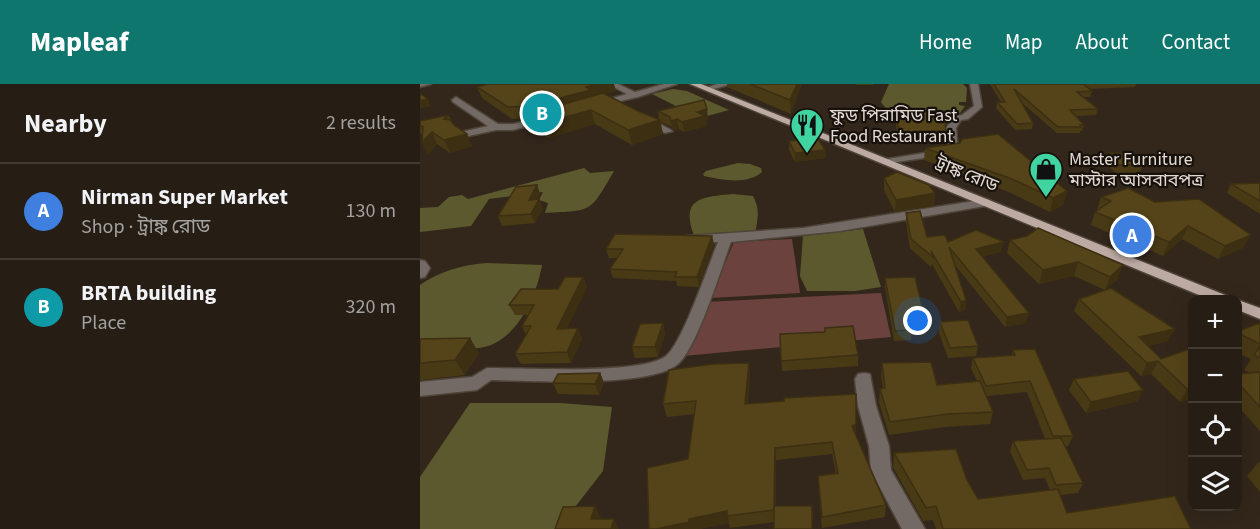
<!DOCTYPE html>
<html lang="en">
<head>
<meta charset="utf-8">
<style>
	body { margin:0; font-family:"Source Sans 3","Noto Sans Bengali",sans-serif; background:#322a22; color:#f1f3f6 }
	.controls { position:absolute; right:18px; bottom:18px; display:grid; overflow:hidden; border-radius:12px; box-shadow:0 6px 24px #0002 }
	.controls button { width:54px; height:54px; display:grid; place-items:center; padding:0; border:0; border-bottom:2px solid #423b34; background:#261d14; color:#f1f3f6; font:30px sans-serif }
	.you { position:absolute; left:498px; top:237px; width:21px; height:21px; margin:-15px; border:4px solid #fff; border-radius:50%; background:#1a73e8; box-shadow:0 0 0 9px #1a73e833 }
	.badge { display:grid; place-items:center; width:39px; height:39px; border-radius:50%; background:#0f766e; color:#fff; font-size:20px; font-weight:700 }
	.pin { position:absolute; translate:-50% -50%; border:3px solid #fff; box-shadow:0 2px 6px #0006 }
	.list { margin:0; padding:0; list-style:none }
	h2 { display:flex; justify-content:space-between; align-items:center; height:78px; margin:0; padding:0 24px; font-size:26px }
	h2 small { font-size:20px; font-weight:400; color:#a4a2a0 }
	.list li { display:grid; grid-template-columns:39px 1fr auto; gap:18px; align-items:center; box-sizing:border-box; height:96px; padding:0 24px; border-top:2px solid #423b34 }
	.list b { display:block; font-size:22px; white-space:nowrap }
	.list p { margin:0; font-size:20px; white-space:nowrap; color:#a4a2a0 }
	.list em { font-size:20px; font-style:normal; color:#a4a2a0 }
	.icon { flex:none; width:33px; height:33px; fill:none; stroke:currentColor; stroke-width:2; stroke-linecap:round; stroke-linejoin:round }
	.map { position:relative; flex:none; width:840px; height:445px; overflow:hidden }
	header { display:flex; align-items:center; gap:36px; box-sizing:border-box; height:84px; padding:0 30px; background:#0f766e; color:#fff }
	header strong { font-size:28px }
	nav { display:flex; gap:33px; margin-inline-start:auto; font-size:21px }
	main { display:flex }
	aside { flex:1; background:#261d14 }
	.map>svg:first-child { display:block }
	.green { fill:#6c423e }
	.water { fill:#5c592e }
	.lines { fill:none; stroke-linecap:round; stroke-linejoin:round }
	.minor-casing { stroke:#4f4438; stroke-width:3 }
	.major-casing { stroke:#4f4438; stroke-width:3 }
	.minor { fill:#736a66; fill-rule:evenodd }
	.major { fill:#bcaaa3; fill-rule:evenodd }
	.wall { fill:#493a16 }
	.shaded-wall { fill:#3c2f12 }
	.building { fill:#55431a; stroke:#3c2f12; stroke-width:1.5 }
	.labels { text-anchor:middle; stroke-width:4.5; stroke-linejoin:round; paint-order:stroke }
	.far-poi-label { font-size:18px; fill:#e3dbd3; stroke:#17110c; text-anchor:start }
	.far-street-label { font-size:18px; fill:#e3dbd3; stroke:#17110c }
</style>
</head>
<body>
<header>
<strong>Mapleaf</strong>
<nav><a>Home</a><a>Map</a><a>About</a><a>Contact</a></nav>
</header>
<main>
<aside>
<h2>Nearby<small>2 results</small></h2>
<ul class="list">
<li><span class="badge" style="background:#3f7fe0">A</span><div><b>Nirman Super Market</b><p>Shop · ট্রাঙ্ক রোড</p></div><em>130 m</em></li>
<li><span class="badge" style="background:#0f9aa8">B</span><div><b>BRTA building</b><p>Place</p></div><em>320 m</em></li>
</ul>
</aside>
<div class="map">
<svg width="840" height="445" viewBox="0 0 840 445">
	<rect width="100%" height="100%" fill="#33271b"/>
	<g class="green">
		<polygon points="372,155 380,209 290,214 314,158"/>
		<polygon points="461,209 471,253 263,272 286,218"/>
	</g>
	<g class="water">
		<path d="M469,0H543L547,4L546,18H539V21L545,22L540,29C518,34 475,40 461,18Z"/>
		<polygon points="253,5 267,7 309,26 280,34 232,10"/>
		<path d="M318,79L330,80L341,84L342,88C327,101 302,96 284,92L283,90L286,87Z"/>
		<path d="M164,84L170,89L194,87C169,130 173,126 125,129L128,119L119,116L123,108L69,115L51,142L0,148V124L18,123L29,113L42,111L48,115Z"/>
		<path d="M313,110L333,112C340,125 338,135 335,149L287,153L274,151C260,113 283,113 313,110Z"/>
		<polygon points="443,145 461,203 435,207 387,207 380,192 383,152"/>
		<path d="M66,179L122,181C117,210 100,249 71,261C56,267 17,266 0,268V201C20,187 42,181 66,179Z"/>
		<polygon points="50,319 140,319 192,323 183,387 138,445 0,445 0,393"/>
	</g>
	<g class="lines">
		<defs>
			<g id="minor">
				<polygon points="0,0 11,0 0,3"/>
				<polygon points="188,0 198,0 215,8 244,0 257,0 218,13 175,23 175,19 207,10"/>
				<polygon points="297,0 311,0 287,7 283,5"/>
				<polygon points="550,0 558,0 562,23 548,35 541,36 536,44 538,69 463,80 463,76 467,75 529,65 526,44 535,32 542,31 554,22"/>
				<polygon points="36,13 78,40 93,40 132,31 137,34 93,46 76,46 44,53 41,52 41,48 68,42 33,18 32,16"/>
				<polygon points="221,33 227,33 253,47 245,49 221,37"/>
				<path d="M567,115L571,117V121L420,147L311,158C301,185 277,264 258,280C230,304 110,297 71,296L57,306L0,312V298L52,293L67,284C101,284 222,291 246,272C263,258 288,182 298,158L272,159L266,155L267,152L383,144Z"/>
				<polygon points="0,176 5,177 10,184 5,193 0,194"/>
				<polygon points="444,289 450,290 456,322 469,362 471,386 505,445 482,445 451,387 449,362 438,322 435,295 438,290"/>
			</g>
			<g id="major">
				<polygon points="270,0 281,0 810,213 812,216 791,216"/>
				<polygon points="818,216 840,224 840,235 818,226"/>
			</g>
		</defs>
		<use href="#minor" class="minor-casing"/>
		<use href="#major" class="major-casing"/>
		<use href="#minor" class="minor"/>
		<use href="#major" class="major"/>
	</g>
	<g class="wall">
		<polygon points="307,0 382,0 371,30 307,3"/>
		<rect x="436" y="0" width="17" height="1"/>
		<polygon points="570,0 716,0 715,3 669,5 672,7 670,13 664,13 678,25 676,31 655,32 664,41 662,47 660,47 660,49 637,49 602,19 613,39 612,45 595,46 576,24 577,18 581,18"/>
		<polygon points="57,3 196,7 184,10 218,27 239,35 238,27 288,35 286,36 287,42 264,48 259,45 253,47 252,43 240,37 243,50 212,61 175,40 129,54 114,44 111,34 92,35 62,14"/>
		<polygon points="501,27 528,37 525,42 526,47 525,55 479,55 476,42 476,35 500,34"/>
		<polygon points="28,31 34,41 47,50 52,62 30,69 17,60 8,71 2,58 2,51 0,48 0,37"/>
		<polygon points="369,57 405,66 406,74 375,78 369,66"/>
		<polygon points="505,64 647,107 643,121 630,128 589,108 504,76"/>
		<polygon points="688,69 723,81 719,90 696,90 685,78"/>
		<polygon points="464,94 515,109 514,122 475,128 464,106"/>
		<polygon points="840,99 840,130 807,109 811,100"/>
		<polygon points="117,101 120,110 118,115 119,115 123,125 115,139 82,142 78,132"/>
		<polygon points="708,104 823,164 798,175 762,155 743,172 671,141 675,128 678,126 677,126 681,113"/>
		<polygon points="486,129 507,153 528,158 581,168 562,173 606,239 585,243 535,181 546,216 545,226 539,228 512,180 511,183 490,164 486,138"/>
		<polygon points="292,152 294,161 279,203 257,202 256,197 193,194 190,185 197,174 189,174 186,165"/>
		<polygon points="607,152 698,195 685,206 748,257 728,262 741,275 772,264 772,314 760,318 731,290 721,292 654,227 659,215 685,206 654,192 619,200 587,169 590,156"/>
		<polygon points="163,193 167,203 147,244 158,244 162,255 151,279 101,280 95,270 106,251 102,242 108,231 95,231 89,221 138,205"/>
		<polygon points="465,194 506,239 505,249 491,249 491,256 474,257 465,203"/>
		<polygon points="520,238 558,262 556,272 528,274 519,249"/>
		<polygon points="243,239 245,250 238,273 215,274 212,263"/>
		<polygon points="840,239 840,347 818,322 818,290 830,289 824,286 831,275 818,269 818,247"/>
		<polygon points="360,250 438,271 438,282 362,287"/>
		<polygon points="0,255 59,269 45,291 0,296"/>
		<polygon points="593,266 653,352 648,362 645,362 663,399 658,409 640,411 647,429 771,445 516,445 513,436 503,437 473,383 474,369 547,396 558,415 630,406 625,394 603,396 590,367 593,357 625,355 607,308 567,312 573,328 570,340 525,343 469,351 459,318 460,305 463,304 461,292 462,279 517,301 557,297 551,284 553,274 592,271"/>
		<polygon points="329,279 330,291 328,320 436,351 466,421 465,433 402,444 398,392 416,390 412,370 356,376 356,422 392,422 393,437 354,438 310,444 309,439 279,445 229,445 268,375 275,330 247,333 243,320"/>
		<polygon points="180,289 184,299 179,311 138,310 133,299"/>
		<polygon points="654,295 718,317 666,329 649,306"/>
		<polygon points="840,378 840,408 827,392 838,379"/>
	</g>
	<g class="shaded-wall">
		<polygon points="177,0 194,0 196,7 173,13 113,32 109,22 166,3"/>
		<polygon points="377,0 382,0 371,30 370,16"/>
		<polygon points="8,15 11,22 0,25 0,17"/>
		<polygon points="287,25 288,35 286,36 287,42 264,48 262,38 277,28"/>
		<polygon points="171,26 175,40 129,54 124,39"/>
		<polygon points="529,30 528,37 524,44 525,37"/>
		<polygon points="257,35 259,45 253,47 251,37"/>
		<polygon points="240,36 243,50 212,61 208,46"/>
		<polygon points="12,48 17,60 8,71 2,58"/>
		<polygon points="47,50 52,62 30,69 24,56"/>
		<polygon points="405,66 406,74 375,78 375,69"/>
		<polygon points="117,101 120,110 112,125 109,116"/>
		<polygon points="647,107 643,121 630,128 633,114"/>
		<polygon points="515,109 514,122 475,128 476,116"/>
		<polygon points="119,115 123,125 115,139 111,130"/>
		<polygon points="768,142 762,155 743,172 749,158"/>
		<polygon points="831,151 823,164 798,175 805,162"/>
		<polygon points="292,152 294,161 279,203 277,193"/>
		<polygon points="584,158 581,168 554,175 556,165"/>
		<polygon points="658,178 654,192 619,200 623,186"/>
		<polygon points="703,181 698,195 685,206 690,193"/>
		<polygon points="163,193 167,203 142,255 137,245"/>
		<polygon points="546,216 545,226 539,228 541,218"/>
		<polygon points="609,229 606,239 585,243 587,233"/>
		<polygon points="243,239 245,250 238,273 235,263"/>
		<polygon points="158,244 162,255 151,279 147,268"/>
		<polygon points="755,245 748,257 713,265 719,253"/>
		<polygon points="50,254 59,269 45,291 35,276"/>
		<polygon points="738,277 731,290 721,292 727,279"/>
		<polygon points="329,279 330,291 327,333 325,320"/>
		<polygon points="180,289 184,299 179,311 175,300"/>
		<polygon points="772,303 772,314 760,318 767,305"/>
		<polygon points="723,306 718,317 666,329 671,318"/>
		<polygon points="436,340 436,352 432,342"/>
		<polygon points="355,364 356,376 356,437 355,426"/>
		<polygon points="175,422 183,437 171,435"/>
		<polygon points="307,427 309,439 279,445 236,445 269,435"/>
		<polygon points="194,435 199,445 191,445"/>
	</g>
	<g class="building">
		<polygon points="68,0 177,0 166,3 171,6 109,22 88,23 57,3"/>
		<polygon points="330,0 377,0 370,16"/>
		<polygon points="574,0 663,0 672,7 657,8 678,25 650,26 664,41 660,41 661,43 638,43 594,5 613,39 597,40 577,18 585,18"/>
		<polygon points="0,9 8,15 0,17"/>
		<polygon points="183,9 218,27 240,36 208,46 171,26 124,39 109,30"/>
		<polygon points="284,16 287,25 277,28 285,32 262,38 257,35 251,37 250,33 238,27"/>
		<polygon points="501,27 528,27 529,30 525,37 526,47 480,48 476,35 503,34"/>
		<polygon points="28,31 24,35 30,36 34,41 47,50 24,56 12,48 2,58 3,43 0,41 0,37"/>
		<polygon points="578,50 647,107 633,114 592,95 505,64 540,59 542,55"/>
		<polygon points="398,54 405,66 375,69 369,57"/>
		<polygon points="688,69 711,69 723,81 699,81"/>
		<polygon points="477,88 509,101 515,109 476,116 464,94"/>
		<polygon points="840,99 840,117 811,100"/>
		<polygon points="117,101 109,116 119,115 111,130 78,132 96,103"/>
		<polygon points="708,104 735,118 779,115 831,151 805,162 768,142 749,158 675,128 691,117 681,113"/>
		<polygon points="500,127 507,153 525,151 528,158 556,146 584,158 556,165 609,229 587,233 529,163 546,216 541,218 511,167 513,173 491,155 486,129"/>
		<polygon points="618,144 703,181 690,193 658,178 623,186 590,156 607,152"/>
		<polygon points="195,150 292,152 277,193 255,193 257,188 190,185 203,165 186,165"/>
		<polygon points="145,193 163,193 137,245 158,244 147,268 95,270 111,242 102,242 114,221 89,221 101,205 138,205"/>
		<polygon points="495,193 506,239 490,239 492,246 475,247 465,194"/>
		<polygon points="691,204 755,245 719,253 741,275 772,264 772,303 767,305 738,277 727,279 659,215"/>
		<polygon points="548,236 558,262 530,264 520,238"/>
		<polygon points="243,239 235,263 212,263 220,240"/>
		<polygon points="840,239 840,260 818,249 818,247"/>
		<polygon points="433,242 438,271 361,277 360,250 405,248 405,244"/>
		<polygon points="50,254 35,276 0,279 0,255"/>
		<polygon points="840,262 840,274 834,271"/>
		<polygon points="615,265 653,352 633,352 610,297 566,302 553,274 595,271 593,266"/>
		<polygon points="511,278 517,301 560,297 573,328 528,330 470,338 460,305 465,304 462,279"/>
		<polygon points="329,279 325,320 364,317 364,314 436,310 436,340 432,342 466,421 402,433 398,392 418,389 412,358 355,364 354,426 307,432 307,427 269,435 269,438 236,445 229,445 227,384 268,375 276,317 243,320 249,286 293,280"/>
		<polygon points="708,287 723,306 671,318 654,295"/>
		<polygon points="840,288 840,323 818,299 818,290"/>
		<polygon points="180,289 175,300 133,299 138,290"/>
		<polygon points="641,354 663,399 636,401 629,384 607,386 593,357"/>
		<polygon points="536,365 547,396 558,415 638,405 647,429 755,412 771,445 523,445 516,422 506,424 474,369"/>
		<polygon points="175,422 171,435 194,435 191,445 135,445 143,423"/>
		<rect x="354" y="422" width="38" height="23"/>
	</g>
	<defs>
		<symbol id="restaurant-pin" viewBox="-11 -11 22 30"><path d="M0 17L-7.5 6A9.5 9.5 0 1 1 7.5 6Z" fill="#40d4a1" stroke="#17110c"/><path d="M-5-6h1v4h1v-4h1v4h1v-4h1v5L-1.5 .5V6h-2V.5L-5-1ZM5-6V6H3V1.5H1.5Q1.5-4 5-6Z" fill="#111"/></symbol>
		<symbol id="shop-pin" viewBox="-11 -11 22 30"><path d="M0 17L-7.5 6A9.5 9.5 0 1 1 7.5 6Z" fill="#40d4a1" stroke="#17110c"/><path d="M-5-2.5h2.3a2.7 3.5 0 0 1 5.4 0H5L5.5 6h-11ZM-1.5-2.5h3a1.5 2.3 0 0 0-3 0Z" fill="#111"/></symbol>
	</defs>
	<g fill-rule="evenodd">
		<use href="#restaurant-pin" x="368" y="22" width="38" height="52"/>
		<use href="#shop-pin" x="607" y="66" width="38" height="52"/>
	</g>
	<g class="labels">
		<g class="far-poi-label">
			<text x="410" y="37">ফুড পিরামিড Fast<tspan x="410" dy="21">Food Restaurant</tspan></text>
			<text x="649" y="81">Master Furniture<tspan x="649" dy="21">মাস্টার আসবাবপত্র</tspan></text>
		</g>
		<g class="far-street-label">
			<text transform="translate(547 90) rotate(22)" y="6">ট্রাঙ্ক রোড</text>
		</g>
	</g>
</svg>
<div class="controls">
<button>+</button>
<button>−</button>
<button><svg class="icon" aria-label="locate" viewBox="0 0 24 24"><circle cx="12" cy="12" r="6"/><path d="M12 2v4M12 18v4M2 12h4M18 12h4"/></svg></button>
<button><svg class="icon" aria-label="layers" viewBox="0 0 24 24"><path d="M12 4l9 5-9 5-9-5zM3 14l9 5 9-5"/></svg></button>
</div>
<div class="you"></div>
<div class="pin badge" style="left:712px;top:151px;background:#3f7fe0">A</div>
<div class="pin badge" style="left:122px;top:29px;background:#0f9aa8">B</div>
</div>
</main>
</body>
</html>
